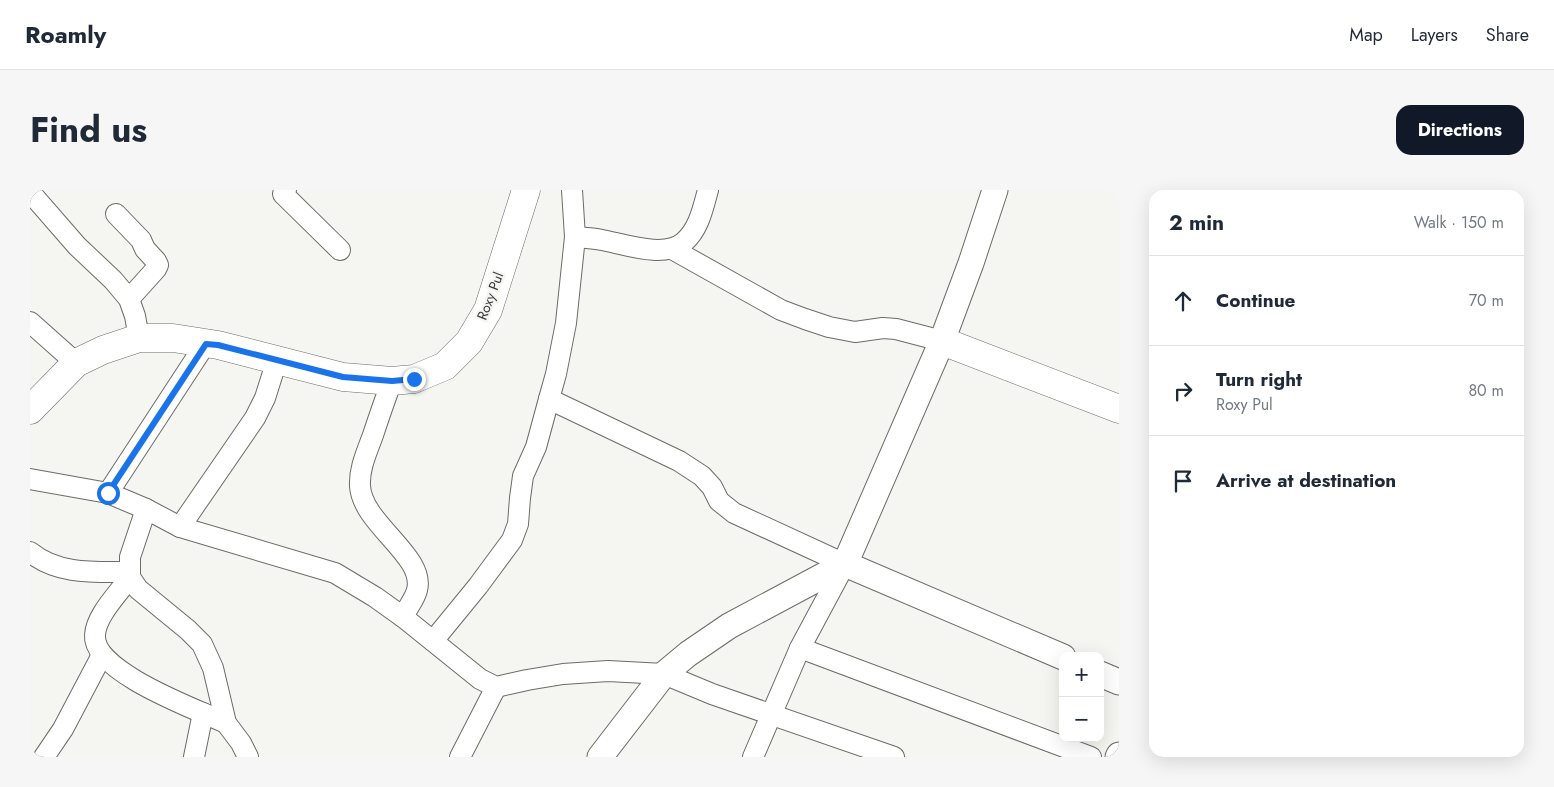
<!DOCTYPE html>
<html lang="en">
<head>
<meta charset="utf-8">
<style>
	body { margin:0; font-family:Jost,sans-serif; background:#f6f6f7; color:#1f2937 }
	.controls { position:absolute; right:15px; bottom:15px; display:grid; overflow:hidden; border-radius:10px; box-shadow:0 5px 20px #0002 }
	.controls button { width:45px; height:45px; display:grid; place-items:center; padding:0; border:0; border-bottom:1px solid #e0e1e3; background:#fff; color:#1f2937; font:25px sans-serif }
	.stop { position:absolute; width:15px; height:15px; margin:-11px; border:4px solid #1a73e8; border-radius:50%; background:#fff }
	.stop.end { background:#1a73e8; border-color:#fff; box-shadow:0 1px 5px #0008 }
	.list { margin:0; padding:0; list-style:none }
	h2 { display:flex; justify-content:space-between; align-items:center; height:65px; margin:0; padding:0 20px; font-size:21px }
	h2 small { font-size:16px; font-weight:400; color:#747a83 }
	.list li { display:grid; grid-template-columns:32px 1fr auto; gap:15px; align-items:center; box-sizing:border-box; height:90px; padding:0 20px; border-top:1px solid #e0e1e3 }
	.list b { display:block; font-size:19px; white-space:nowrap }
	.list p { margin:0; font-size:16px; white-space:nowrap; color:#747a83 }
	.list em { font-size:16px; font-style:normal; color:#747a83 }
	.icon { flex:none; width:28px; height:28px; fill:none; stroke:currentColor; stroke-width:2; stroke-linecap:round; stroke-linejoin:round }
	.map { position:relative; flex:none; width:1089px; height:567px; overflow:hidden; border-radius:15px }
	header { display:flex; align-items:center; gap:30px; box-sizing:border-box; height:70px; padding:0 25px; background:#fff; border-bottom:1px solid #e0e1e3 }
	header strong { font-size:24px }
	nav { display:flex; gap:28px; margin-inline-start:auto; font-size:18px }
	.intro { display:flex; align-items:center; justify-content:space-between; box-sizing:border-box; height:120px; padding:0 30px }
	h1 { margin:0; font-size:35px }
	.button { padding:12px 22px; border-radius:15px; background:#111827; color:#fff; font-size:18px; font-weight:700 }
	main { display:flex; gap:30px; padding:0 30px }
	aside { flex:1; background:#fff; border-radius:15px; box-shadow:0 5px 20px #0002 }
	.map>svg:first-child { display:block }
	.lines { fill:none; stroke-linecap:round; stroke-linejoin:round }
	.minor-casing { stroke:#6b6b67; stroke-width:22 }
	.tertiary-casing { stroke:#6b6b67; stroke-width:27 }
	.secondary-casing { stroke:#6b6b67; stroke-width:29 }
	.minor { stroke:#fff; stroke-width:20 }
	.tertiary { stroke:#fff; stroke-width:25 }
	.secondary { stroke:#fff; stroke-width:28 }
	.route { stroke:#1a73e8; stroke-width:6 }
	.labels { text-anchor:middle; stroke-width:5; stroke-linejoin:round; paint-order:stroke }
	.street-label { font-size:14px; fill:#3b3b39; stroke:#f5f6f1 }
</style>
</head>
<body>
<header>
<strong>Roamly</strong>
<nav><a>Map</a><a>Layers</a><a>Share</a></nav>
</header>
<div class="intro"><h1>Find us</h1><a class="button">Directions</a></div>
<main>
<div class="map">
<svg width="1089" height="567" viewBox="0 0 1089 567">
	<rect width="100%" height="100%" fill="#f5f6f1"/>
	<g class="lines">
		<defs>
			<g id="minor">
				<polyline points="256,0 253,4 310,60"/>
				<polyline points="0,2 47,56 83,90 99,109 105,126 109,148"/>
				<polyline points="86,24 111,50 115,59 126,71 128,75 126,79 99,109"/>
				<path d="M545,47C554,48 563,48 572,50C594,54 635,69 654,52C669,39 673,18 678,0"/>
				<polyline points="642,59 751,120 775,129 799,137 825,142 853,138 866,139 912,151"/>
				<polyline points="0,132 46,173"/>
				<path d="M362,191C355,209 349,227 343,245C337,262 329,278 330,296C332,334 396,366 387,400C385,409 377,418 373,427"/>
				<polyline points="519,209 649,271 672,286 682,297 689,311 704,323 815,374 770,458 723,567"/>
				<polyline points="0,289 78,303 116,319 150,337 305,383 345,407 373,427 450,489 466,497 497,490 533,484 578,481 634,484 682,504 864,567"/>
				<polyline points="78,303 176,153"/>
				<polyline points="116,319 100,367 100,387 108,399 158,440 172,454 183,478 196,533 211,553 218,567"/>
				<polyline points="150,337 225,228 235,208 247,170"/>
				<path d="M0,362C28,385 65,382 100,382"/>
				<path d="M100,387C89,403 66,425 65,445C62,482 168,520 196,533"/>
				<polyline points="403,451 448,396 482,350 488,334 490,308 493,286 506,257 519,209 526,184 536,133 545,47 542,0"/>
				<polyline points="770,458 1061,567"/>
				<polyline points="14,567 33,539 72,465"/>
				<polyline points="164,567 173,523"/>
				<polyline points="430,567 466,497"/>
			</g>
			<g id="tertiary">
				<polyline points="815,374 1033,467"/>
				<polyline points="1070,484 1089,492"/>
				<polyline points="570,567 634,484 658,464 699,436 815,374 912,151 941,73 965,0"/>
				<polyline points="1088,567 1089,565"/>
			</g>
			<g id="secondary">
				<polyline points="912,151 1089,219"/>
				<polyline points="0,220 46,173 73,160 109,148 143,148 188,155 313,187 362,191 384,189 415,176 439,152 458,120 496,0"/>
			</g>
		</defs>
		<use href="#minor" class="minor-casing"/>
		<use href="#tertiary" class="tertiary-casing"/>
		<use href="#secondary" class="secondary-casing"/>
		<use href="#minor" class="minor"/>
		<use href="#tertiary" class="tertiary"/>
		<use href="#secondary" class="secondary"/>
	</g>
	<g class="lines">
		<polyline class="route" points="78,303 176,154 188,155 313,187 362,191 384,189"/>
	</g>
	<g class="labels">
		<g class="street-label">
			<text transform="translate(460 106) rotate(-69)" y="5">Roxy Pul</text>
		</g>
	</g>
</svg>
<div class="controls">
<button>+</button>
<button>−</button>
</div>
<div class="stop" style="left:78px;top:303px"></div>
<div class="stop end" style="left:384px;top:189px"></div>
</div>
<aside>
<h2>2 min<small>Walk · 150 m</small></h2>
<ul class="list">
<li><svg class="icon" aria-label="ahead" viewBox="0 0 24 24"><path d="M12 20V5M6 11l6-6 6 6"/></svg><div><b>Continue</b></div><em>70 m</em></li>
<li><svg class="icon" aria-label="right" viewBox="0 0 24 24"><path d="M7 20v-9h11M14 6l5 5-5 5"/></svg><div><b>Turn right</b><p>Roxy Pul</p></div><em>80 m</em></li>
<li><svg class="icon" aria-label="arrive" viewBox="0 0 24 24"><path d="M6 21V4h12l-3 4 3 4H6"/></svg><div><b>Arrive at destination</b></div></li>
</ul>
</aside>
</main>
</body>
</html>
